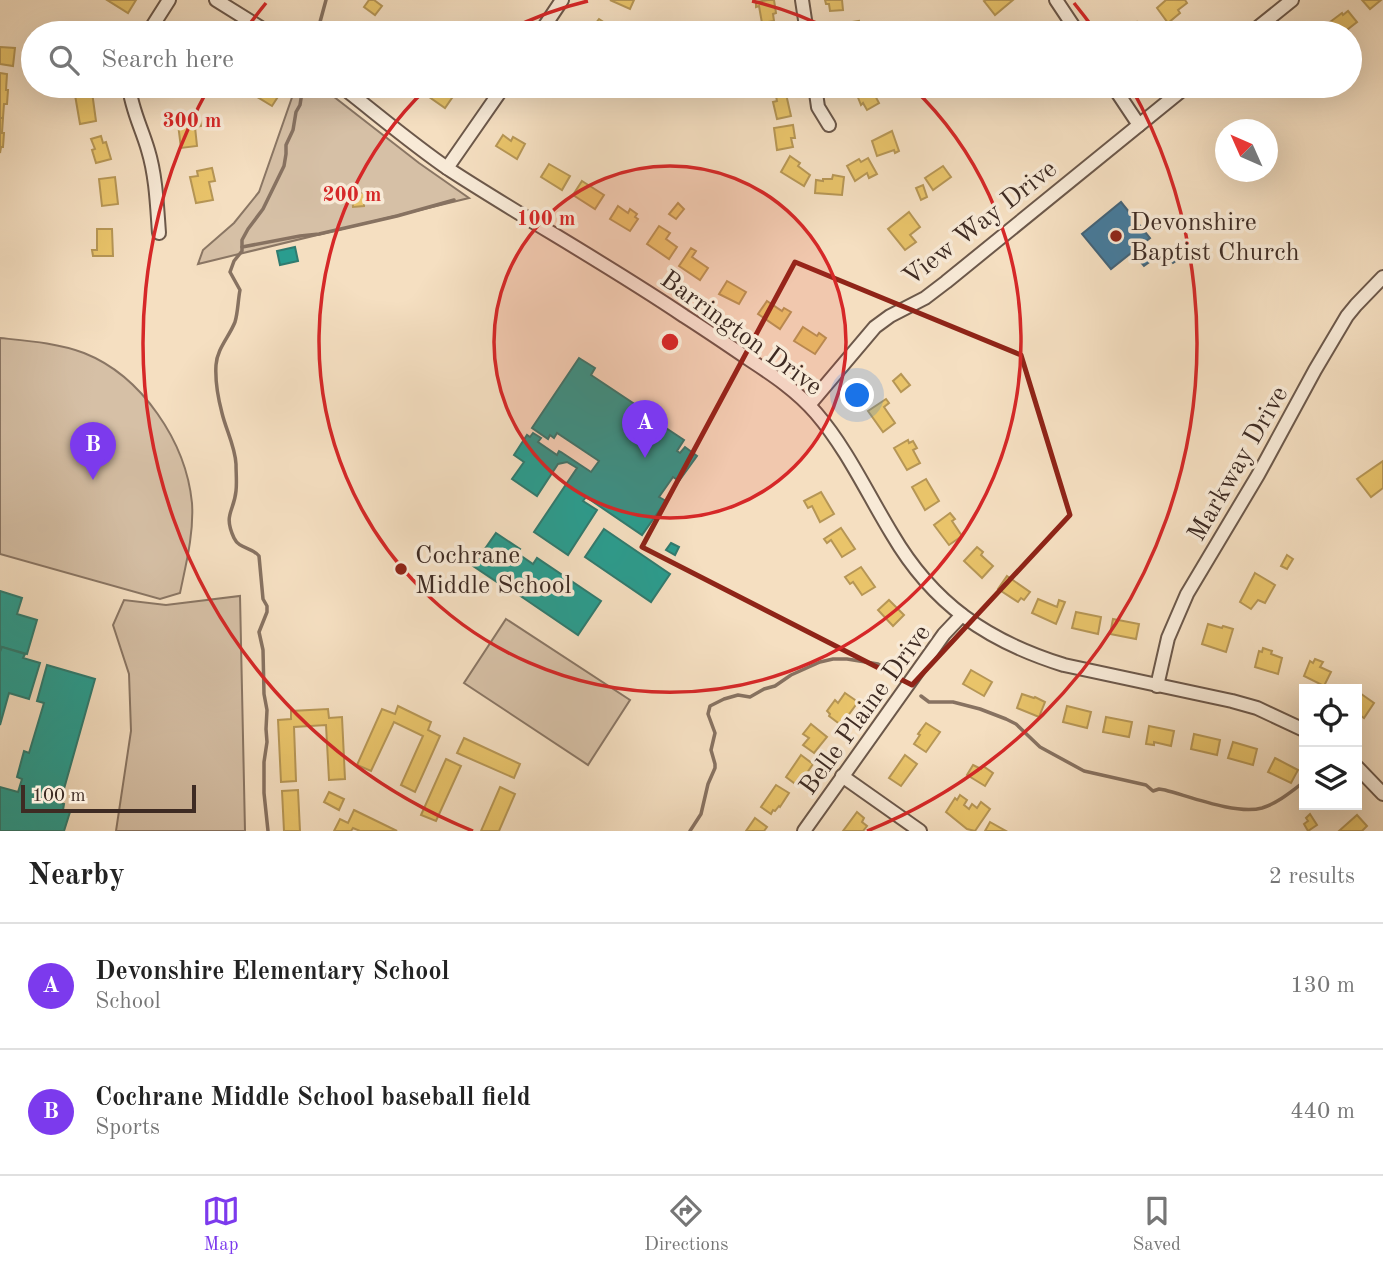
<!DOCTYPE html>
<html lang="en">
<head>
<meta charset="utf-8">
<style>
	body { margin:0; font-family:"Old Standard TT",serif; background:#f6f6f6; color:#222 }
	.controls { position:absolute; right:21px; bottom:21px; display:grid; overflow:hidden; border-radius:0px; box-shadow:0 7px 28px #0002 }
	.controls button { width:63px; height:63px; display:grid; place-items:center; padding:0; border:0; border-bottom:2px solid #e0e0e0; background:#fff; color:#222; font:35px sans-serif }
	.compass { position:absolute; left:1215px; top:119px; width:63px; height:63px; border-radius:50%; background:#fff; box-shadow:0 7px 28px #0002; rotate:315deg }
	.scale { position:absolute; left:21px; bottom:18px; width:175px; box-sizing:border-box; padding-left:7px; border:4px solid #3e2b23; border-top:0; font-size:19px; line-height:24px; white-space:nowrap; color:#3e2b23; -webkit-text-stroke:5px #f8ead7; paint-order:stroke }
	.you { position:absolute; left:858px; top:396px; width:24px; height:24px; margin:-18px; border:5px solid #fff; border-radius:50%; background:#1a73e8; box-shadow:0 0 0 10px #1a73e833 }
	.badge { display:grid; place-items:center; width:46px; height:46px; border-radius:50%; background:#7c3aed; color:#fff; font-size:23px; font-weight:700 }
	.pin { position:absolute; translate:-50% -58px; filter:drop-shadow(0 2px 4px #0008) }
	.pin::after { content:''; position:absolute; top:37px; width:24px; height:21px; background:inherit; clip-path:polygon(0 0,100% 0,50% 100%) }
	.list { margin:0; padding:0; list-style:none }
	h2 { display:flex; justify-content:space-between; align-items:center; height:91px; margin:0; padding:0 28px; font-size:30px }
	h2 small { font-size:23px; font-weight:400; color:#767676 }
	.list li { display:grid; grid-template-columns:46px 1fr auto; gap:21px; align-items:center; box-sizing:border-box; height:126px; padding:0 28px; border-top:2px solid #e0e0e0 }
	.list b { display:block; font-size:26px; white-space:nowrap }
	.list p { margin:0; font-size:23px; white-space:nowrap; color:#767676 }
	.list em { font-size:23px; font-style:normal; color:#767676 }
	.icon { flex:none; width:38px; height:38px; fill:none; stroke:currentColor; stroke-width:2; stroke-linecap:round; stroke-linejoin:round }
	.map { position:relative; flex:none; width:1383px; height:831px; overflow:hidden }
	.search { position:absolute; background:#fff; box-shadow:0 7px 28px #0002; left:21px; right:21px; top:21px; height:77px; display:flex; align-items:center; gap:18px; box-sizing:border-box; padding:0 24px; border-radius:38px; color:#767676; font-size:26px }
	.sheet { height:343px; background:#fff }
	nav { display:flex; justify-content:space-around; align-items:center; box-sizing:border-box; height:98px; border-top:2px solid #e0e0e0; background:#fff; font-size:19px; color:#767676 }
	nav a { display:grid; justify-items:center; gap:4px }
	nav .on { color:#7c3aed }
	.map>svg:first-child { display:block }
	.green { fill:#d6c0a6; stroke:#8a7664; stroke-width:2 }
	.homes { fill:#e9c46a; stroke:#b69655; stroke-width:2 }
	.schools { fill:#2a9d8f; stroke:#307b6f; stroke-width:2 }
	.public { fill:#457b9d; stroke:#436378; stroke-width:2 }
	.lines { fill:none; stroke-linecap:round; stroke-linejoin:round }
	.stream { stroke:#877261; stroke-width:3.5 }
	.minor-casing { stroke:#6c584a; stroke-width:16 }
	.minor { stroke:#f8ead7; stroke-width:12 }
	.marked { fill:none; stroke:#8f2418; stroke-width:5; stroke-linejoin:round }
	.ring { fill:none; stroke:#d62828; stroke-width:3.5 }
	.poi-dot { fill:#8f2418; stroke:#f8ead7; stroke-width:2.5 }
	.labels { text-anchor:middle; stroke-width:7; stroke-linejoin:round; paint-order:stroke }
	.poi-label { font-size:26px; fill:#3e2b23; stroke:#f8ead7; text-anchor:start }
	.street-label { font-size:26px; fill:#3e2b23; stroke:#f8ead7 }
	.centre { fill:#d62828; stroke:#f8ead7; stroke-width:3.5 }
	.ring-label { font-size:21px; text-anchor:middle; font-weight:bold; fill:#d62828; stroke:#f8ead7; stroke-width:7; stroke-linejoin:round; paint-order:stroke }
</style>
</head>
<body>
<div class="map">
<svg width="1383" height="831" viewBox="0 0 1383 831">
	<rect width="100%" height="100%" fill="#f5dfc1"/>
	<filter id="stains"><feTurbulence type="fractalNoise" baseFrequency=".00286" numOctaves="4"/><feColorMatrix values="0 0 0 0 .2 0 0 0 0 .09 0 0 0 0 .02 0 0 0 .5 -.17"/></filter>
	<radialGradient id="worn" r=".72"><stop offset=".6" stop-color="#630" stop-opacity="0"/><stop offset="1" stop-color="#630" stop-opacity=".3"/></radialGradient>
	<g class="green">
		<polygon points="296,86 320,86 419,163 469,198 198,264 203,250 234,223 259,192"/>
		<path d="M0,338C29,341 57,343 84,353C142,376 186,442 192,503C194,533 186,564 180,593L160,599L0,554Z"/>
		<polygon points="240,596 245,831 116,831 131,731 129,674 113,625 124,600 166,605"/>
		<polygon points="506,619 630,700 588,765 464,683"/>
	</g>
	<g class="homes">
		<polygon points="107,0 136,0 128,13"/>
		<polygon points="369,0 374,0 382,6 375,15 364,7"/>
		<polygon points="610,0 634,0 630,9"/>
		<polygon points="768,0 774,0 776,13 773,14 774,21 762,23 759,6 756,7 756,2"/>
		<polygon points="825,0 842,0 843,10 830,11 829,4 826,4"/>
		<polygon points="986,0 1013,0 995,15 984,1"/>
		<polygon points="1166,0 1185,0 1187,3 1178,10 1180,13 1168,23 1157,8"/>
		<polygon points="1362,0 1381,0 1370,9"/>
		<polygon points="1348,11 1357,22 1343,33 1330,33 1326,28 1332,24 1330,22 1342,13 1343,15"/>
		<polygon points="599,19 611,27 606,33 588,33"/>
		<polygon points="859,21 861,33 841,33 841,32 834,33 833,25"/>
		<polygon points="1137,22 1146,33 1125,33 1124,32"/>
		<polygon points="367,23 371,26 372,25 382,33 354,33 360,25 363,28"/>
		<polygon points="0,47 15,48 13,66 0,64"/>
		<polygon points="0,73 7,74 6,90 8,90 7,104 4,104 3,118 0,118"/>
		<polygon points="253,86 271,86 281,92 272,106 249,92"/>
		<polygon points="426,86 440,86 454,95 445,108 422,92"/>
		<polygon points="862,86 870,86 879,103 867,110 863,103 861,105 855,90"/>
		<polygon points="998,86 1014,86 1007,96 996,89"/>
		<polygon points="92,92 96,121 80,124 75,95"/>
		<polygon points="786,94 791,116 777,119 773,102 777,101 776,96"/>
		<polygon points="0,118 3,118 2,133 4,133 3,147 1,147 0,153"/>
		<polygon points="195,118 196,121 200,120 201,126 195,127 197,146 181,148 178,124 181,124 180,119"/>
		<polygon points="793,125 795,138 791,138 793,147 777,150 774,128"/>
		<polygon points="892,131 899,151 895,153 894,150 877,156 872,141"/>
		<polygon points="503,135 511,141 513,137 525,144 517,159 496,146"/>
		<polygon points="101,136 103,143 106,142 111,159 96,163 92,150 95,149 91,139"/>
		<polygon points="790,156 800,163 798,166 810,175 804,186 781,172"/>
		<polygon points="868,158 877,174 869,178 867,173 855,181 847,166 859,159 861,162"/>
		<polygon points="549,164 570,176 562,190 541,177"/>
		<polygon points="943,166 951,177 933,190 925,178"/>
		<polygon points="212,168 215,181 209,182 213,200 196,203 190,177 198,176 197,171"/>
		<polygon points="833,175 844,177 842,195 815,193 816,180 823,181 823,179 832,179"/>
		<polygon points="115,177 118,204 102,206 99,179"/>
		<polygon points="582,181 604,195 595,209 573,195"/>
		<polygon points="923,185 927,197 921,200 916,188"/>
		<polygon points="352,193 364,193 364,206 353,207"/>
		<polygon points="678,203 684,209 676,219 669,214"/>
		<polygon points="618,206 628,213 630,209 637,214 635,217 638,219 630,231 610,219"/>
		<polygon points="909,212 920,227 910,235 916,242 905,250 888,229"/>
		<polygon points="659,226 670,233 666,239 677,247 669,259 647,244"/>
		<polygon points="97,229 112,229 113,256 93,256 92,250 97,250"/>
		<polygon points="691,248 696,251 692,257 708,268 700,280 679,266"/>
		<polygon points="727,281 746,292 739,304 719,294"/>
		<polygon points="767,301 782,311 784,308 791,312 780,329 758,314"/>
		<polygon points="803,327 817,336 819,333 826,338 815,354 794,341"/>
		<polygon points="901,374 910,385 901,392 893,381"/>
		<polygon points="886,399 889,403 884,407 895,423 883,432 868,411"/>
		<polygon points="908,440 909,443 913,441 917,448 913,450 920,463 907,470 894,448"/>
		<polygon points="1383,461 1383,488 1371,497 1357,479"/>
		<polygon points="926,479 939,501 925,510 912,487"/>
		<polygon points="821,492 834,514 820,522 812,506 808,508 804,501"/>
		<polygon points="950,513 955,519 952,521 962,536 949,545 934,525"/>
		<polygon points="841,528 855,549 842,557 831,540 827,543 824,539"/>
		<polygon points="977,547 983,552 981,555 993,566 982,578 964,561"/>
		<polygon points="1287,555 1293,559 1287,569 1281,566"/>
		<polygon points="861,567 875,587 862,595 853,582 850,584 845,577"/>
		<polygon points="1255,573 1275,585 1265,603 1258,600 1251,609 1240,602"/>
		<polygon points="1007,576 1030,592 1024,600 1021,598 1018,602 998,589"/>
		<polygon points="1038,599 1057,607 1059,600 1065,602 1056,624 1032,613"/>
		<polygon points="889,600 904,615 893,626 878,610"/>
		<polygon points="1076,612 1101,617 1098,634 1072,628"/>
		<polygon points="1113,619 1139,624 1136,639 1110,634"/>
		<polygon points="1208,624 1222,628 1223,626 1233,629 1226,652 1202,644"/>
		<polygon points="1263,648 1272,651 1271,654 1282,658 1278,674 1255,667 1259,651 1262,652"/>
		<polygon points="1315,659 1323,662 1320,667 1331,672 1324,686 1304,676 1310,661 1313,663"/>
		<polygon points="971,670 992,682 984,696 963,684"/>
		<polygon points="1357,691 1374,703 1364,718 1357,713"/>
		<polygon points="845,693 858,702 841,725 829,716 830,714 827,711 835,700 838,703"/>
		<polygon points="1022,694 1034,698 1035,697 1045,702 1039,717 1017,708"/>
		<polygon points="398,706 431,722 428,730 440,736 415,792 401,785 423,736 394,722 371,771 357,765 382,709 395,714"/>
		<polygon points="1067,706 1091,712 1087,728 1063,722"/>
		<polygon points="328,709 329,718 342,717 345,779 329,780 326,725 294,727 296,781 281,782 278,720 291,719 291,711"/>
		<polygon points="1106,717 1132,722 1129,737 1103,732"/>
		<polygon points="926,723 940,732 926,752 914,744 920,735 918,734"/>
		<polygon points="811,724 827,737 814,753 803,745 809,738 803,734"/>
		<polygon points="1149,726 1174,731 1171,746 1154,742 1154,745 1146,744"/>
		<polygon points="1194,734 1220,740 1217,755 1191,749"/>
		<polygon points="464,738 520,764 514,778 457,753"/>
		<polygon points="1233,742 1257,749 1253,765 1228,758"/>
		<polygon points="801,755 813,764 798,786 786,777"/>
		<polygon points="905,755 917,764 901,786 889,778"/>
		<polygon points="1275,758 1298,770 1291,783 1268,772"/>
		<polygon points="446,759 461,766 436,821 421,815"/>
		<polygon points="973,765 981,769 983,766 993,773 985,786 967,775"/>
		<polygon points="776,785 789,793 780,807 779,806 775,811 773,810 771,814 761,807"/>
		<polygon points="500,787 515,794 499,831 481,831"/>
		<polygon points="298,790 300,831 284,831 282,791"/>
		<polygon points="329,792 344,799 339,810 324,802"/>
		<polygon points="960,795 967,800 964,805 969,809 972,804 977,808 981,802 990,809 975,831 967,829 946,812 955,798 957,800"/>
		<polygon points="354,810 397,831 360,831 353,828 351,831 334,831 340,819 348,823"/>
		<polygon points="857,812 864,818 862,822 867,826 863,831 843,831"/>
		<polygon points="1310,814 1317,825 1308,831 1304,824 1308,821 1306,818"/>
		<polygon points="1357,815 1367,826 1362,831 1339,831"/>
		<polygon points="755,818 767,827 764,831 746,831"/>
		<polygon points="990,822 1006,831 985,831"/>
	</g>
	<g class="schools">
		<polygon points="295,247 298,261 280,265 277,251"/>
		<polygon points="579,358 595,368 591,375 654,417 644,430 658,439 666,428 684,440 677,451 680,453 685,447 697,456 679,481 673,477 659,497 666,501 642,535 586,497 583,501 597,510 568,555 534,532 577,468 567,462 558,464 537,496 512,479 524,462 514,455 527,435 530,437 533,433 541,438 538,442 557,455 559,451 561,452 591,472 599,461 557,433 554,438 550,435 548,439 532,428"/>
		<polygon points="604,529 670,574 651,602 585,557"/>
		<polygon points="496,533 520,549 517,553 533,564 537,558 601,601 578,635 519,595 520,593 499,579 497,582 473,566"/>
		<polygon points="671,543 679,547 675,555 666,550"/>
		<polygon points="0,591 22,598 17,614 37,620 27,654 2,647 0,652"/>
		<polygon points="2,647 25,654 23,658 40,663 29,699 9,693 0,725 0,652"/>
		<polygon points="47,665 95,679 60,803 64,804 63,810 70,812 64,831 0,831 0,787 18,792 22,779 17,777 24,751 29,753 44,703 37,701"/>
	</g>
	<g class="public">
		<polygon points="1121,202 1150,238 1111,269 1082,234"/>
		<polygon points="1177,248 1183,256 1173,263 1167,256"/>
		<polygon points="1151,252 1155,258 1144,266 1139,260"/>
	</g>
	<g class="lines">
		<g class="stream">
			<polyline points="317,33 326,0"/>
			<polyline points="242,247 300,236 319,234 397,216 454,200"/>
			<path d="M921,696L929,702H953L980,709L1006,719L1016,724L1040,747L1084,771L1146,785L1153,791L1159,789L1165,790C1191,797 1237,815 1262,808C1278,803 1291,792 1304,782"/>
			<path d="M268,831L264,793V762L267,742L266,729L267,710L264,694L263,650L259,632L267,612V606L263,599L259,556C252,547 239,549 234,538C223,514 234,512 236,491C237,483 236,473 236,464C235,446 226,430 222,413C218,398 215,381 216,365C217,349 229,337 235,322C238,312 238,300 240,290L230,272L234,261L242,251V240L248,229L263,209L284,166L286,154V145L293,130L296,112L300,105L303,86"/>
			<polyline points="690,831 701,814 708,784 715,768 715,764 711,750 715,733 708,714 710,706 724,699 738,695 750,697 764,689 775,686 791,675 820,662 833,659 847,659 878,664 892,672"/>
		</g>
		<defs>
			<g id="minor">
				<polyline points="216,0 269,33"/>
				<polyline points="802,0 807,33"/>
				<polyline points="1056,0 1078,33"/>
				<polyline points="148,33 169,0"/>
				<polyline points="540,33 562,0"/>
				<polyline points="1251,33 1292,0"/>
				<path d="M129,86C131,108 142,129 148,150C156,176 157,206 159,233"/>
				<path d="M341,86C377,114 412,144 450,170C527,220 607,264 684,316C706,330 728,345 750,360C773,375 797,391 816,413C847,449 867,493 892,534C933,604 987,641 1064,665L1232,701L1257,708L1304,730"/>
				<polyline points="815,86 818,107 829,125"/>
				<polyline points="1113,86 1139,125"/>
				<polyline points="447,168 504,86"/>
				<polyline points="809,405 875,327 890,316 925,298 946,282 1187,86"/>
				<polyline points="1157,686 1168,638 1187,594 1258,475 1315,370 1347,316 1356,305 1383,277"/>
				<polyline points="1357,767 1383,794"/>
				<polyline points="842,776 920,831"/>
				<polyline points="804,831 944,634 962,615"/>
			</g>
		</defs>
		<use href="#minor" class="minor-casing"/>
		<use href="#minor" class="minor"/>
	</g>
	<path class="marked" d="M795,262L1021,355L1070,515L912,685L642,547Z"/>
	<circle cx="670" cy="342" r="176" fill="#d62828" fill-opacity=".12"/>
	<g class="ring">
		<circle cx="670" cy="342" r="176"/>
		<path d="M505 32A351 351 0 0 1 588 1M752 1A351 351 0 0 1 835 32M912 87A351 351 0 1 1 428 87"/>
		<path d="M473 831A527 527 0 0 1 209 87M244 32A527 527 0 0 1 266 3M1074 3A527 527 0 0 1 1096 32M1131 87A527 527 0 0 1 867 831"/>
	</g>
	<g class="poi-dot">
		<circle cx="1116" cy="236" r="7"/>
		<circle cx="401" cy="569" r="7"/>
	</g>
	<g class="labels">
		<g class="poi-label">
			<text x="1130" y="230">Devonshire<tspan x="1130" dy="30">Baptist Church</tspan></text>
			<text x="415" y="563">Cochrane<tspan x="415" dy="30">Middle School</tspan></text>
		</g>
		<g class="street-label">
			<text transform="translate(979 222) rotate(-38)" y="9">View Way Drive</text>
			<text transform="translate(742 332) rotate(36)" y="9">Barrington Drive</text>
			<text transform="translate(1237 463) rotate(-60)" y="9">Markway Drive</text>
			<text transform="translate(864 709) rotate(-54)" y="9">Belle Plaine Drive</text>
		</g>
	</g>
	<circle cx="670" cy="342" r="10" class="centre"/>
	<g class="ring-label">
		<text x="192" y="127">300 m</text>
		<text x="352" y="201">200 m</text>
		<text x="546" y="225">100 m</text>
	</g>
	<rect width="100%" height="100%" filter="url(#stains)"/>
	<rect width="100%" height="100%" fill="url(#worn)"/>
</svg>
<div class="controls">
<button><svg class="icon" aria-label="locate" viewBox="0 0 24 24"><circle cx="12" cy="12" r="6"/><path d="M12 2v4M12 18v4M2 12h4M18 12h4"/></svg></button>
<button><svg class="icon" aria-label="layers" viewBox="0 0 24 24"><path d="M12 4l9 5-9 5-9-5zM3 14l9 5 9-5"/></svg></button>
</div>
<svg class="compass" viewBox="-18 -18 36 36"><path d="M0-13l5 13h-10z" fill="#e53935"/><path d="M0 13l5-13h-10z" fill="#767676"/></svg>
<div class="scale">100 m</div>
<div class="you"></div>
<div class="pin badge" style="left:645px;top:458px">A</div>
<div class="pin badge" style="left:93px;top:480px">B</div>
<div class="search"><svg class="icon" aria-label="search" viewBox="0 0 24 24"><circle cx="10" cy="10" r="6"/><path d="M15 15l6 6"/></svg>Search here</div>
</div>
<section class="sheet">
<h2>Nearby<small>2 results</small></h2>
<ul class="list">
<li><span class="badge">A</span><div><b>Devonshire Elementary School</b><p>School</p></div><em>130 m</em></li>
<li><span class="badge">B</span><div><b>Cochrane Middle School baseball field</b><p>Sports</p></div><em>440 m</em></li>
</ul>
</section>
<nav>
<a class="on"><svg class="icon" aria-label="map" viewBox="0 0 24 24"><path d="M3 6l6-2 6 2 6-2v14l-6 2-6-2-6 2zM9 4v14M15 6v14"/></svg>Map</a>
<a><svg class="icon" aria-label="directions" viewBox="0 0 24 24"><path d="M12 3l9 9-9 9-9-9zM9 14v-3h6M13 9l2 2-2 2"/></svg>Directions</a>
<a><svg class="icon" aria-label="saved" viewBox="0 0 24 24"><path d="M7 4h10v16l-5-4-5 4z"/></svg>Saved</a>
</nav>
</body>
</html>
